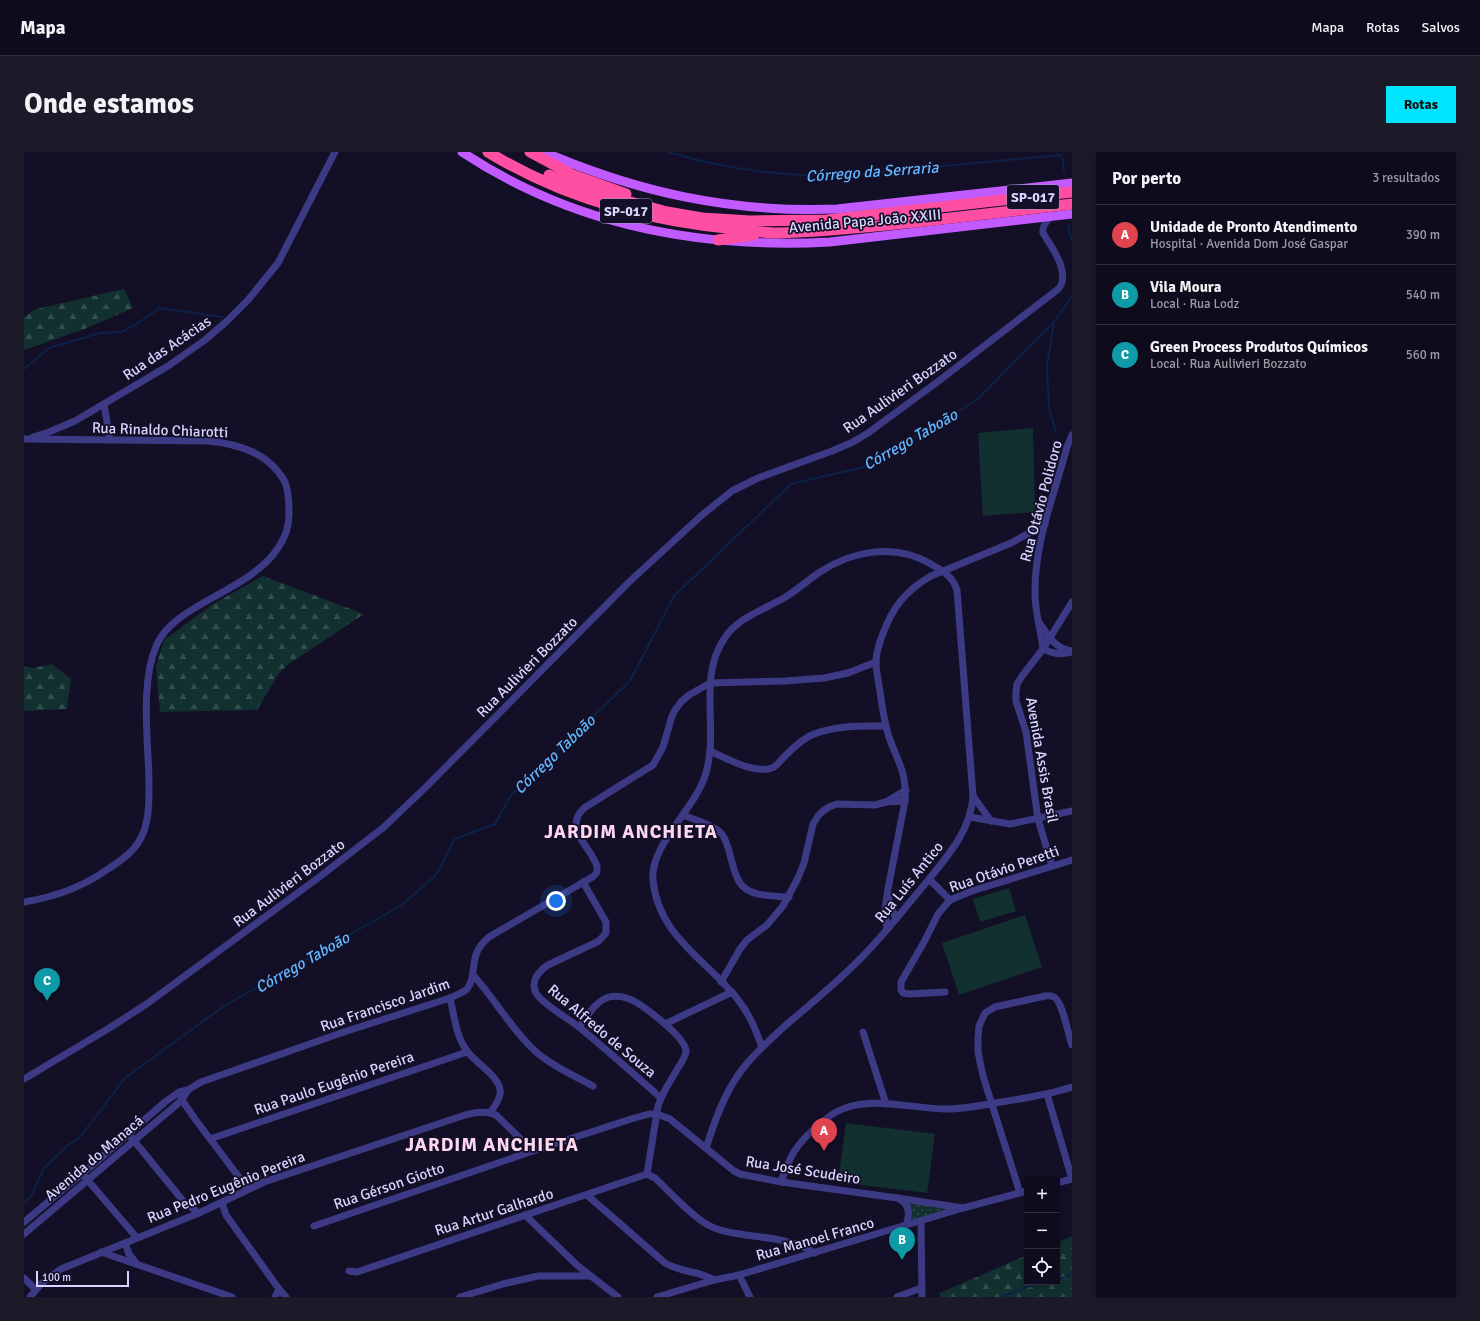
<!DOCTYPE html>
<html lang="pt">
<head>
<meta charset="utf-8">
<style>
	body { margin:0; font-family:Signika,sans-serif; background:#1c1929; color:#f1f3f6 }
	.controls { position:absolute; right:12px; bottom:12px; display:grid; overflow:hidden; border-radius:0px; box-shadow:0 2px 6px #0003 }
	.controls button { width:36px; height:36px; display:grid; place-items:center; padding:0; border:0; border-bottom:1px solid #2e2b3b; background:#0e0b1c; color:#f1f3f6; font:20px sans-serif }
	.scale { position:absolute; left:12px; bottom:10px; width:93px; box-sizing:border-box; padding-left:4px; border:2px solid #d9d4ff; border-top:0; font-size:11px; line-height:14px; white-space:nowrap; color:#d9d4ff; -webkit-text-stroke:3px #130f26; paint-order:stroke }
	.you { position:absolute; left:532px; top:749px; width:14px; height:14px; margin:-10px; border:3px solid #fff; border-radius:50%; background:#1a73e8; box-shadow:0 0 0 6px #1a73e833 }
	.badge { display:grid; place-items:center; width:26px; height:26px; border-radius:50%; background:#00e5ff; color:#fff; font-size:13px; font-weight:700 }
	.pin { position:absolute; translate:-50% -33px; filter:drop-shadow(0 1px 2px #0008) }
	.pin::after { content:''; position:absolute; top:21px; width:14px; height:12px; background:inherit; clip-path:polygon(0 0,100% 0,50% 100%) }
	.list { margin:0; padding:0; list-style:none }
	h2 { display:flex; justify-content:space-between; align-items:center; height:52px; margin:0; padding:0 16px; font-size:17px }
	h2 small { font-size:13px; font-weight:400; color:#9b9ba3 }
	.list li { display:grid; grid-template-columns:26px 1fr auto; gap:12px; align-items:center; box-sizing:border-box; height:60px; padding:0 16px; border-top:1px solid #2e2b3b }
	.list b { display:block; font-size:15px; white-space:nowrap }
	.list p { margin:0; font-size:13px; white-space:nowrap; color:#9b9ba3 }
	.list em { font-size:13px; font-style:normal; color:#9b9ba3 }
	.icon { flex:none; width:22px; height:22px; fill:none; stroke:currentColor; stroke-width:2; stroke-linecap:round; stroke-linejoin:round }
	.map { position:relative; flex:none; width:1048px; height:1145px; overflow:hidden; border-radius:0px }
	header { display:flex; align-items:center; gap:24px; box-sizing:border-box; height:56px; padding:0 20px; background:#0e0b1c; border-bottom:1px solid #2e2b3b }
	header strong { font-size:19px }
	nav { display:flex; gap:22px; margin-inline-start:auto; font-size:14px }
	.intro { display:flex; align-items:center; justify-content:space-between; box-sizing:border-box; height:96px; padding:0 24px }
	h1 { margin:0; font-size:28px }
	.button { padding:10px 18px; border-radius:0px; background:#00e5ff; color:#111; font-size:14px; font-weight:700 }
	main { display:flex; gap:24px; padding:0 24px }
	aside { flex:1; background:#0e0b1c; border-radius:0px; box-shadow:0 2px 6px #0003 }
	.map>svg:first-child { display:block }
	.forest { fill:url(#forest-firs) }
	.park { fill:url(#park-dots) }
	.garden { fill:#12302f }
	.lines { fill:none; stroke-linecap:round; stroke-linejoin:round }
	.stream { stroke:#0c2248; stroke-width:2 }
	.minor { stroke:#3d3a85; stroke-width:7 }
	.major { stroke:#c25bff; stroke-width:9 }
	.highway { stroke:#ff4fa3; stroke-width:11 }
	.labels { text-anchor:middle; stroke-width:3.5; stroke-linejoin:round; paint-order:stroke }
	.shield { fill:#130f26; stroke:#9e99be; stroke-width:1 }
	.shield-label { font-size:14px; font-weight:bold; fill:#d9d4ff }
	.street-label { font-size:15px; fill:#d9d4ff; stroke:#130f26 }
	.water-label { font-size:16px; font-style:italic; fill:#62b6ff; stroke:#130f26 }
	.district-label { font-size:19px; font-weight:bold; letter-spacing:1px; fill:#ffd6f0; stroke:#130f26 }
</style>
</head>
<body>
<header>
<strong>Mapa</strong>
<nav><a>Mapa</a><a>Rotas</a><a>Salvos</a></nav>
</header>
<div class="intro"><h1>Onde estamos</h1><a class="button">Rotas</a></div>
<main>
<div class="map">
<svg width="1048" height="1145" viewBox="0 0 1048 1145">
	<defs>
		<pattern id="forest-firs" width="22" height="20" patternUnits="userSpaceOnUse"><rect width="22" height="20" fill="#12302f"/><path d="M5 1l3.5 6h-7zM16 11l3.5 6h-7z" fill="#344d4e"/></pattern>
		<pattern id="park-dots" width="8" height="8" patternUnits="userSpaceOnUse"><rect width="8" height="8" fill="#12302f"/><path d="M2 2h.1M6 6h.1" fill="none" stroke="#344d4e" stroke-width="1.8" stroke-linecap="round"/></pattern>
	</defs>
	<rect width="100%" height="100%" fill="#130f26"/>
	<g class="forest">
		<polygon points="100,137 109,156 58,178 0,198 0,165 12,157"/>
		<polygon points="239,424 340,462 265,512 255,521 233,558 136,560 132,514 140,488 189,452"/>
		<polygon points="28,512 47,527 43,557 0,559 0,514 9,516"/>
		<polygon points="1048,1084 1048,1145 916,1145 916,1141 1003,1103 1003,1130 1033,1130 1033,1091"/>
	</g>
	<polygon class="park" points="884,1050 925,1057 887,1070"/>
	<g class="garden">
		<polygon points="1009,276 1011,360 959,364 954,281"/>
		<polygon points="985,736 992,759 956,770 949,747"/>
		<polygon points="1001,763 1018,815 935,843 918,791"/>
		<polygon points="822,971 911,982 903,1041 814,1030"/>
	</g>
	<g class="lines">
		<g class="stream">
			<path d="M644,0C700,17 755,24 813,24L1037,3L1039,8L1040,20"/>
			<polyline points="1044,73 1048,89"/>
			<polyline points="1030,171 1023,213 1025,256 1032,280"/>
			<polyline points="0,217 25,196 76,181 97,180 116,170 135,156 199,165"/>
			<polyline points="0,1051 7,1044 20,1016 42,995 57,984 101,926 200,854 378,753 412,723 431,687 471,672 487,643 606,529 650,444 767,332 840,315 953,248 1030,170 1048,144"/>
			<polyline points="1033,1127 1042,1125 1048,1121"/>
			<polyline points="977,1145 1003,1135 1022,1130"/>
		</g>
		<g class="minor">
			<polyline points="80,252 86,288"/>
			<path d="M1048,283L1043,295C1030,343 1010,392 1011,442C1011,461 1017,478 1019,497C1031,502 1035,503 1048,500"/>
			<polyline points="9,285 25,280 51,269 144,214 181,188 203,169 224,148 254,111 311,0"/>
			<path d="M0,287L184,289C215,292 245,301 261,330C265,340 265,352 265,362C265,374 261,386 254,396C226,439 152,451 133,492C116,530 124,586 125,628C125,650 126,673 114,691C107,702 95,710 84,717C59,735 31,745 0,750"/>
			<path d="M1016,472C1026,485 1030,496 1048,499"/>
			<path d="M686,599C702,606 733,624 750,615C753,613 756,609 759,606C768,597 778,587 790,582C813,573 838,574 862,574"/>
			<polyline points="949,644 967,669"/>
			<polyline points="862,650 882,638"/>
			<path d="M659,663C671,668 686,671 696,680C701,684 703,692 705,699C708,709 710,722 716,731C725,745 750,744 765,745"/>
			<polyline points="946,665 986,672 1048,659"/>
			<polyline points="1028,714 1014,667 1002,580 992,549 992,540 993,532 998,524 1019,497 1048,450"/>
			<polyline points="905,727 926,748"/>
			<path d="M559,730L582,770V781L575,789L524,813C515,819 506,829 512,841C517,851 545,867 555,875C583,898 610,922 637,946"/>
			<polyline points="864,745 872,767"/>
			<path d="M863,777L861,758L864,737L881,649C883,620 874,611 865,585C861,573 859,560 857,547C856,535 852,522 852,510C852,501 855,492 858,484C868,456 881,439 907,424L987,391L1021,372"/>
			<path d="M449,823C471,847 487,877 511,899C528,914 549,923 569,934"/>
			<polyline points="697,830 716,797 723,788 743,773 759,754 774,726 780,711 789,672 794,664 799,659 805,655 813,652 851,653 862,650 881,649"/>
			<polyline points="921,840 885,842 879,841 877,838 877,830 900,790 914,762 926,748 948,739 1048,708"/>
			<path d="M426,846C430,862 432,885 443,899C451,911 479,926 476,942C475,949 470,955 466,961"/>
			<polyline points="641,872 708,840"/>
			<path d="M555,875C563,865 571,849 585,845C592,843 602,845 608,848C621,855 663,886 662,900C661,906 657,911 654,916C647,928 638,941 634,954L623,1022"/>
			<polyline points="839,880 862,952"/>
			<path d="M0,927L87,875L124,851L294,726L360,675L403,634L605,430L678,363L708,339L734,326L808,299L829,290L844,281L912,231L1033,138C1035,136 1038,133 1038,130C1042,114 1027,94 1019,81C1018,74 1022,70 1027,64"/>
			<polyline points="1023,942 1048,1027"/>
			<polyline points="156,944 158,948 171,967 224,1037"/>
			<polyline points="107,985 160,1050 175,1061"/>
			<polyline points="186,987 443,900"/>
			<path d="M682,996C691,968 701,939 720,915C733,899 748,886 763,872C787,852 811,832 833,810C858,786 879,758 901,732C922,706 947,679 949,644L933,438C928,423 917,418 905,411C870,391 828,399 796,420C784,428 773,438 760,446C739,458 713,466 700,487C673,527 696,579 681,624C670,658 626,693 629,728C634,785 685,809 715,849C726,863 732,879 738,895"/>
			<path d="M623,1022L631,1026C645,1039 669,1066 686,1074C697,1080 709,1081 721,1083C745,1086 770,1088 791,1101"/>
			<polyline points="61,1025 113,1086"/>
			<path d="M757,1030C766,1004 771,994 792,975C798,970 805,964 812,960C845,942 887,957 923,957C939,957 955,954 971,951C997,947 1023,943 1048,935"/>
			<polyline points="1033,1031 1048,1027"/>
			<path d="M996,1041L959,924L954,900V886L955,874L961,861L971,855L1021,844C1024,844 1027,843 1030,845C1039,850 1044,883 1048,893"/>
			<path d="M563,1043L641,1111C658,1121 673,1118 690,1128"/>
			<path d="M874,1046C886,1053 886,1062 882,1074"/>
			<polyline points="198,1051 202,1063 255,1137 262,1145"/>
			<polyline points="501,1063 554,1114 594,1145"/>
			<polyline points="897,1069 898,1145"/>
			<polyline points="0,1070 71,1011 141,950 155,940 164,938"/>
			<polyline points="290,1074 509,999 607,967 625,962 633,962 646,967 710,1019 716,1022 757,1030 873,1046 939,1056"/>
			<path d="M0,1082L158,948L164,938L177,930L320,880L426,846C432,843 439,841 443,837C451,827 448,814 452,803C454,796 459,790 465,785L570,724L573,720V714C566,694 539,676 560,656L629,613L639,595L648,564L651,558L657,550L665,543L686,531L761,529L800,526L824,521L852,510"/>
			<polyline points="101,1091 105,1102 112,1111"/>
			<polyline points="77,1100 208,1145"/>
			<polyline points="325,1119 333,1120 623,1022"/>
			<polyline points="715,1123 726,1145"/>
			<polyline points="0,1126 11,1137"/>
			<path d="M6,1145L18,1131L37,1117L175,1061L240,1030L438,964C450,960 461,958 472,963L509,999"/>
			<polyline points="251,1145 255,1137"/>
			<polyline points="436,1145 479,1132 514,1124 566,1124"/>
			<polyline points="633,1145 690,1128 715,1123 939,1056 1003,1039"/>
			<polyline points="873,1145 897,1136"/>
		</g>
		<g class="major">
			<path d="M438,0C548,73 676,97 806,90L1048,62"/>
			<path d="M520,0C616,41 708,61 813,57L1048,31"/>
		</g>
		<g class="highway">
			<path d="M464,0C539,46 624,69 711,77C725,78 739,81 753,81C799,80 845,75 892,70C944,64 996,58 1048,52"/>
			<polyline points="506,0 549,23 602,42"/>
			<polyline points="525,23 566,39 643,60 678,66 726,69 803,68 1048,40"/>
			<polyline points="694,88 730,83"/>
		</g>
	</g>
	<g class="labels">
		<g class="shield">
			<rect x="983" y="33" width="52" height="24" rx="3"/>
			<rect x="576" y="47" width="52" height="24" rx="3"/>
		</g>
		<g class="shield-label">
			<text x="1009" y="50">SP-017</text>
			<text x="602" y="64">SP-017</text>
		</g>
		<g class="street-label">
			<text transform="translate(841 69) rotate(-5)" y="5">Avenida Papa João XXIII</text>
			<text transform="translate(143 196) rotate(-34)" y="5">Rua das Acácias</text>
			<text transform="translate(876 239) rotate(-35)" y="5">Rua Aulivieri Bozzato</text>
			<text transform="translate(136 278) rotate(2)" y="5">Rua Rinaldo Chiarotti</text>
			<text transform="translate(1017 349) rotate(-75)" y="5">Rua Otávio Polidoro</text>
			<text transform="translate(503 515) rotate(-45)" y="5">Rua Aulivieri Bozzato</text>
			<text transform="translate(1018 608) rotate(80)" y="5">Avenida Assis Brasil</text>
			<text transform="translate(980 717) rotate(-19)" y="5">Rua Otávio Peretti</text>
			<text transform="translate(885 730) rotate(-51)" y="5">Rua Luís Antico</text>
			<text transform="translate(265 731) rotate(-37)" y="5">Rua Aulivieri Bozzato</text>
			<text transform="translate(361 853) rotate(-19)" y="5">Rua Francisco Jardim</text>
			<text transform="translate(578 879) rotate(40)" y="5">Rua Alfredo de Souza</text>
			<text transform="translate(310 931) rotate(-19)" y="5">Rua Paulo Eugênio Pereira</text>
			<text transform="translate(70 1006) rotate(-40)" y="5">Avenida do Manacá</text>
			<text transform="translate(779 1018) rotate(9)" y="5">Rua José Scudeiro</text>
			<text transform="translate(365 1034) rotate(-19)" y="5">Rua Gérson Giotto</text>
			<text transform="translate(202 1035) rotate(-22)" y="5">Rua Pedro Eugênio Pereira</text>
			<text transform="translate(470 1060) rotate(-18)" y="5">Rua Artur Galhardo</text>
			<text transform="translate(791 1087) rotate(-16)" y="5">Rua Manoel Franco</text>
		</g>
		<g class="water-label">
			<text transform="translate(848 19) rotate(-4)" y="6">Córrego da Serraria</text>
			<text transform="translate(886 287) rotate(-30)" y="6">Córrego Taboão</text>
			<text transform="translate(530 602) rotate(-44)" y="6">Córrego Taboão</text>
			<text transform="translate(278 810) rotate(-30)" y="6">Córrego Taboão</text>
		</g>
		<g class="district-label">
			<text x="607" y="686">JARDIM ANCHIETA</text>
			<text x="468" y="999">JARDIM ANCHIETA</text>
		</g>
	</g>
</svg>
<div class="controls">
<button>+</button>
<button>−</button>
<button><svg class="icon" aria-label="locate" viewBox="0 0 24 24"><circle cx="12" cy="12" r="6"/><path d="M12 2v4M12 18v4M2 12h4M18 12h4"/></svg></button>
</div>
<div class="scale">100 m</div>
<div class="you"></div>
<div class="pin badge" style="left:800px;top:999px;background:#e0444e">A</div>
<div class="pin badge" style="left:878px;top:1108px;background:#0f9aa8">B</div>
<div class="pin badge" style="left:23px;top:849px;background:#0f9aa8">C</div>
</div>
<aside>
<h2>Por perto<small>3 resultados</small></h2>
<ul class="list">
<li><span class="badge" style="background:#e0444e">A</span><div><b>Unidade de Pronto Atendimento</b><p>Hospital · Avenida Dom José Gaspar</p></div><em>390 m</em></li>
<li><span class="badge" style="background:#0f9aa8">B</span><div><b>Vila Moura</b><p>Local · Rua Lodz</p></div><em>540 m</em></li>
<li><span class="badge" style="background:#0f9aa8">C</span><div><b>Green Process Produtos Químicos</b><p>Local · Rua Aulivieri Bozzato</p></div><em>560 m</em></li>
</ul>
</aside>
</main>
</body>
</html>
